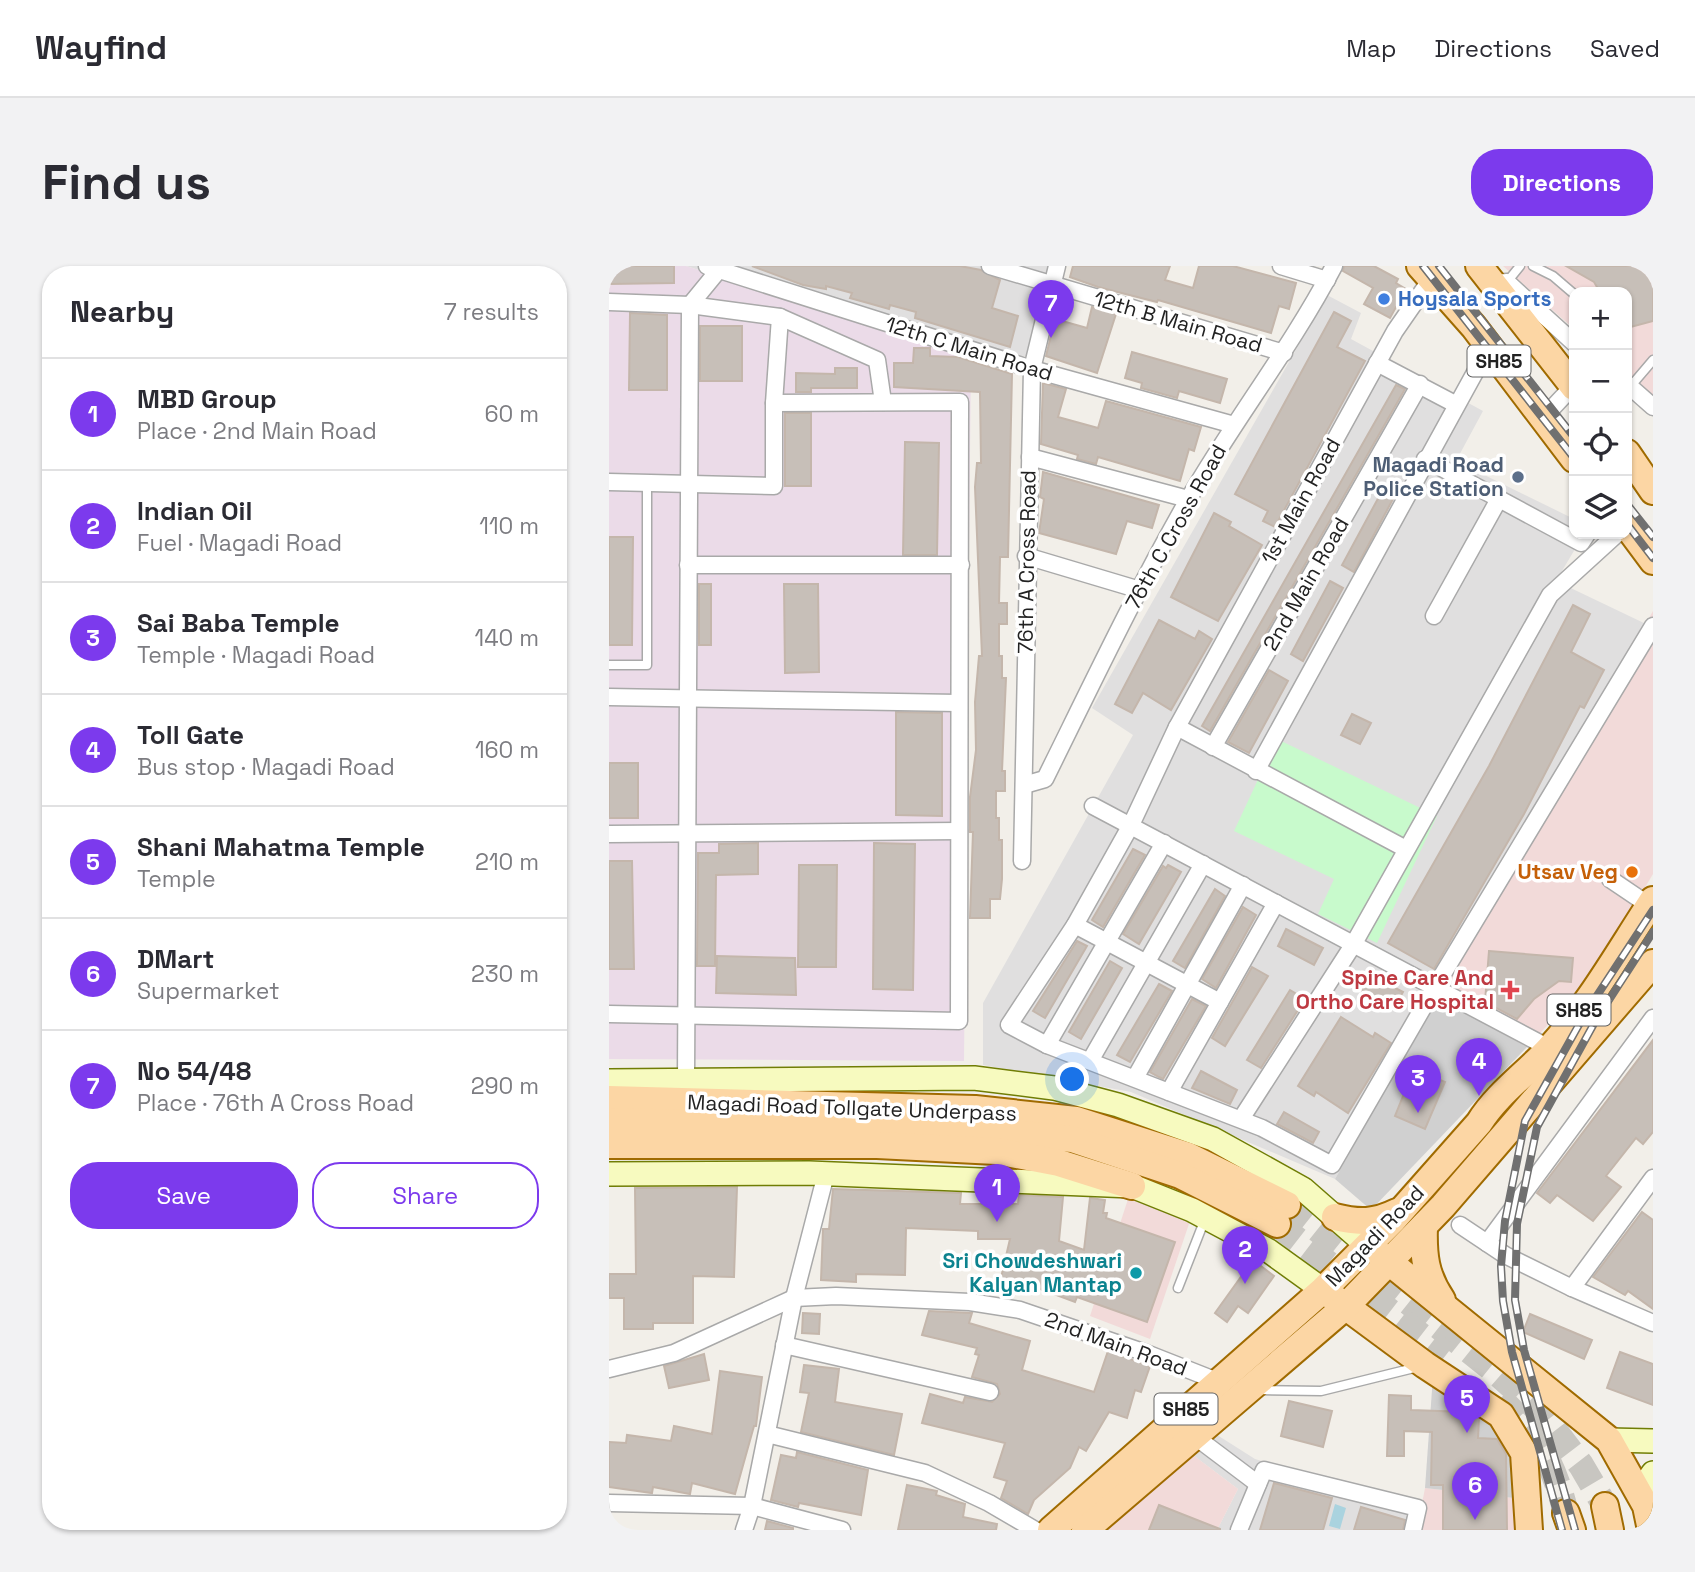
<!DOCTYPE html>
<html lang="en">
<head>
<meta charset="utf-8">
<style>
	body { margin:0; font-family:"Space Grotesk",sans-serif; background:#f2f2f3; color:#2b2b33 }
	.controls { position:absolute; right:21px; top:21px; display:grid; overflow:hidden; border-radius:14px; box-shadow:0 2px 5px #0004 }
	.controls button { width:63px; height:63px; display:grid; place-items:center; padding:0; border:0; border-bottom:2px solid #e1e1e2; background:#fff; color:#2b2b33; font:35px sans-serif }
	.you { position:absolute; left:464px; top:814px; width:24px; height:24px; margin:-18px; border:5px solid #fff; border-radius:50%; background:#1a73e8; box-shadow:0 0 0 10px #1a73e833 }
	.badge { display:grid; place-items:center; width:46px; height:46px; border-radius:50%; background:#7c3aed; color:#fff; font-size:23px; font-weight:700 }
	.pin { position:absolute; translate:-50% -58px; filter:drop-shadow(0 2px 4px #0008) }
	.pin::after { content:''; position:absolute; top:37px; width:24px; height:21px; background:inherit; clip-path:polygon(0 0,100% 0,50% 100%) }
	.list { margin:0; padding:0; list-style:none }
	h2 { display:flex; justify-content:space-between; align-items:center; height:91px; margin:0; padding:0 28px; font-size:30px }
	h2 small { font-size:23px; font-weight:400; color:#7c7c81 }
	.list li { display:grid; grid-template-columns:46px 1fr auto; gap:21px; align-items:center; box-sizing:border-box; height:112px; padding:0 28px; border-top:2px solid #e1e1e2 }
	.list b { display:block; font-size:26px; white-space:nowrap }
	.list p { margin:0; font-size:23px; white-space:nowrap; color:#7c7c81 }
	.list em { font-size:23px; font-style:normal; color:#7c7c81 }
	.actions { display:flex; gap:14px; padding:21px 28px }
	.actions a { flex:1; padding:16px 0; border:2px solid #7c3aed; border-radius:28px; text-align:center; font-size:24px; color:#7c3aed }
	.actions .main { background:#7c3aed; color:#fff }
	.icon { flex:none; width:38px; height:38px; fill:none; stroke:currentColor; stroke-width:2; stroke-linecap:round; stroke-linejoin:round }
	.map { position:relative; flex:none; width:1044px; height:1264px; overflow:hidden; border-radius:28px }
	header { display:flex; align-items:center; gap:42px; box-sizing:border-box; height:98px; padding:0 35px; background:#fff; border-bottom:2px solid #e1e1e2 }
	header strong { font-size:33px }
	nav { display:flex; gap:38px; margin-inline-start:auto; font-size:24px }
	.intro { display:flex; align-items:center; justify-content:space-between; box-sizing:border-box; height:168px; padding:0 42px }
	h1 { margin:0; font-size:49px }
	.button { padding:18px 32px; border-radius:28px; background:#7c3aed; color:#fff; font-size:24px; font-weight:700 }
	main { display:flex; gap:42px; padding:0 42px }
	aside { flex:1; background:#fff; border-radius:28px; box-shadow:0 2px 5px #0004 }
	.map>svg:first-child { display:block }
	.residential { fill:#e0dfdf }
	.commercial { fill:#f2dad9 }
	.industrial { fill:#ebdbe8 }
	.religious { fill:#d0d0d0 }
	.park { fill:#c8facc }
	.water { fill:#aad3df }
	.building { fill:#c7bfb8; stroke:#c4b6ab; stroke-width:2 }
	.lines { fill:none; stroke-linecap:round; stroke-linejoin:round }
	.primary-tunnel { stroke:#c8c6c1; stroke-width:26; stroke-dasharray:26 13; stroke-linecap:butt }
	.lane-casing { stroke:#a9a9a9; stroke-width:11 }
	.street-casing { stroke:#a9a9a9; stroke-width:19 }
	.secondary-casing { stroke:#707d05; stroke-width:26 }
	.primary-casing { stroke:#a06b00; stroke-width:30 }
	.lane { stroke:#fff; stroke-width:8 }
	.street { stroke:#fff; stroke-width:16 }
	.secondary { stroke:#f7fabf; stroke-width:23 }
	.primary { stroke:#fcd6a4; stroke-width:26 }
	.rail-casing { stroke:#707070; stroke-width:8 }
	.rail { stroke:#fff; stroke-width:5; stroke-dasharray:16; stroke-linecap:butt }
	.shop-dot { fill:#3f7fe0; stroke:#fff; stroke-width:2.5 }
	.service-dot { fill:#5c6f8a; stroke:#fff; stroke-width:2.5 }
	.food-dot { fill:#e8710a; stroke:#fff; stroke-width:2.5 }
	.health-dot { fill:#e0444e; stroke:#fff; stroke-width:2.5 }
	.culture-dot { fill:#0f9aa8; stroke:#fff; stroke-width:2.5 }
	.labels { text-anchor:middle; stroke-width:7; stroke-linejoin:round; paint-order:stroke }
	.shield { fill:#fff; stroke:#646464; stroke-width:2 }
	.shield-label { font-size:19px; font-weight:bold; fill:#222 }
	.shop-label { font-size:21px; font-weight:bold; fill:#366cbe; stroke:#fff; text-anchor:start }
	.street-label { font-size:21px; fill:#222; stroke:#fff }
	.service-label { font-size:21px; font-weight:bold; fill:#4e5e75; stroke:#fff; text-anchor:end }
	.food-label { font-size:21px; font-weight:bold; fill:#c56008; stroke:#fff; text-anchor:end }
	.health-label { font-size:21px; font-weight:bold; fill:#be3a42; stroke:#fff; text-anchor:end }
	.culture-label { font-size:21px; font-weight:bold; fill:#0d838f; stroke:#fff; text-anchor:end }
</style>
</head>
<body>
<header>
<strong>Wayfind</strong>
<nav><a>Map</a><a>Directions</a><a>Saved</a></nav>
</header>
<div class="intro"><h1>Find us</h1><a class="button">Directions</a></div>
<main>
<aside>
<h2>Nearby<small>7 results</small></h2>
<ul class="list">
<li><span class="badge">1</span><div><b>MBD Group</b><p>Place · 2nd Main Road</p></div><em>60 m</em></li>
<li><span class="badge">2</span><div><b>Indian Oil</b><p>Fuel · Magadi Road</p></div><em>110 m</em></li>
<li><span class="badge">3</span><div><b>Sai Baba Temple</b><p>Temple · Magadi Road</p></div><em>140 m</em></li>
<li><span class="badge">4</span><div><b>Toll Gate</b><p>Bus stop · Magadi Road</p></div><em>160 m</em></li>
<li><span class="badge">5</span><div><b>Shani Mahatma Temple</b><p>Temple</p></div><em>210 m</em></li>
<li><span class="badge">6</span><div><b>DMart</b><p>Supermarket</p></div><em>230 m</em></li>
<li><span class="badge">7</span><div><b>No 54/48</b><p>Place · 76th A Cross Road</p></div><em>290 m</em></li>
</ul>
<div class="actions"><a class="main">Save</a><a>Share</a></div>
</aside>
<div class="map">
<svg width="1044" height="1264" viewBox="0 0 1044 1264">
	<rect width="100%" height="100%" fill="#f2efe9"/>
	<g class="residential">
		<polygon points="77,0 439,0 417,90 362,88"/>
		<polygon points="718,29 752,47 742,73 874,145 847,195 965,253 965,268 975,268 947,315 1037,358 726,913 522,826 374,799 374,737 524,469 483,442"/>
		<polygon points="605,1167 646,1193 812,1241 808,1264 608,1264 629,1223 584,1189"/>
	</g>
	<g class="commercial">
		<polygon points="894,0 1044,0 1044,132 1018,109 1018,26 965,26 965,63"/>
		<polygon points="1044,345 1044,608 980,715 918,781 828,731"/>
		<polygon points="520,930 583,949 541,1073 481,1050"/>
		<polygon points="584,1189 629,1223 608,1264 494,1264"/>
		<polygon points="816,1222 905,1232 905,1264 808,1264"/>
	</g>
	<polygon class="industrial" points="0,0 77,0 362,88 355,795 0,793"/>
	<g class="religious">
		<polygon points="828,731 918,781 762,944 726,913"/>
		<polygon points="824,1110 888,1153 905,1181 905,1232 816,1222"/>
	</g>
	<polygon class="park" points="668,473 828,550 768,677 709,648 725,613 625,565"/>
	<polygon class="water" points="726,1238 737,1242 731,1263 720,1260"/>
	<g class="building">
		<polygon points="0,0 65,0 65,17 0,18"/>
		<polygon points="143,0 351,0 372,4 391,14 383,42 409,50 401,81 306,52 307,46 281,39 280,43 259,37 241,32 243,27 217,20 217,23 194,19"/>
		<polygon points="464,0 561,0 556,14 584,22 590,0 624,0 687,17 680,43 670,40 662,67 549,34 548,36 489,21 461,11"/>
		<polygon points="735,0 765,0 789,13 787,17 797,23 781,52 755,38 764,22 734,5"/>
		<polygon points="957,0 1044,0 1044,55 1018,62 1018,26 991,26 985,16"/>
		<polygon points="483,41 507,48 488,107 437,90 446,53 478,62"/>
		<polygon points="725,46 742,55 728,81 756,95 666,261 654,255 659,245 626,228"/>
		<polygon points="21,47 58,49 58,124 20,124"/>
		<rect x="91" y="60" width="42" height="55"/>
		<polygon points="305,82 321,82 321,90 349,91 403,108 399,291 391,291 390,337 398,337 398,358 390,358 390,390 393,390 393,412 397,412 393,505 396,505 396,525 387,525 387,552 390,552 390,574 393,574 393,613 391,633 381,633 381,652 361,652 364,566 361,566 361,531 367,484 366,436 370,390 373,390 366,221 368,197 372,197 371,126 285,121 285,97 304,97"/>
		<polygon points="523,86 618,113 611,137 570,125 568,132 532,122 533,117 516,112"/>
		<polygon points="226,102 248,102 248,122 202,122 202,126 187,126 187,107 226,108"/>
		<polygon points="434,117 457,123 449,151 489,162 497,135 592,161 585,185 580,183 571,215 489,191 487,198 468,193 469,189 432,178"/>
		<polygon points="787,119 796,123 601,465 593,460"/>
		<rect x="176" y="147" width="26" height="73"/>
		<polygon points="296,176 330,177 328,289 294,289"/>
		<polygon points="434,206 550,239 543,262 518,255 507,288 430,267 435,233 431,231"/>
		<polygon points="772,227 784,233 745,306 733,299"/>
		<polygon points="605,247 622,256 620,260 653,279 609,355 562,331"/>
		<polygon points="0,271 24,271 23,379 0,379"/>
		<polygon points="721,315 734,322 694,395 682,388"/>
		<rect x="90" y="318" width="12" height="61"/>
		<polygon points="175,318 209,318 210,406 176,407"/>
		<polygon points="964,339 981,348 962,386 995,404 975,442 971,440 915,548 825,703 779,677 880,500"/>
		<polygon points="550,354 586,373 590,365 603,373 562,444 534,427 523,447 506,438"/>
		<polygon points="660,404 679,415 640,487 619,476"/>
		<polygon points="287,446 333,447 333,550 287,549"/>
		<polygon points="743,448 762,457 751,478 732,469"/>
		<rect x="0" y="497" width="29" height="55"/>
		<polygon points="149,577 149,608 107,609 106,700 88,700 89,587 110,587 110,578"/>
		<polygon points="265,577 306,578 304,724 264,723"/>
		<polygon points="524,583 536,589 494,661 483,654"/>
		<polygon points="0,595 23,595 25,703 0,703"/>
		<polygon points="190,599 228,599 227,701 189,701"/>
		<polygon points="559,599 572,606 530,678 514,668 554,600 557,602"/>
		<polygon points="606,623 616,630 576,702 564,695"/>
		<polygon points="634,641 647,649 607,722 593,713"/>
		<polygon points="677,663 714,682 705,699 669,680"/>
		<polygon points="468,675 478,680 436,752 424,745"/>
		<polygon points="880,685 964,692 962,716 950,715 925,733 908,753 876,736"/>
		<polygon points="108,690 186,692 187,729 107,727"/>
		<polygon points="501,695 513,702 472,773 460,766"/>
		<polygon points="643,701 659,710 616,780 603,772"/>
		<polygon points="757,707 794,726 785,742 749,724"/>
		<polygon points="550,718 563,725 521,796 508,789"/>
		<polygon points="681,724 696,733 652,802 638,794"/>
		<polygon points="583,733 597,740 554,813 550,811 541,806"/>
		<polygon points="732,751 764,771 766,767 782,777 739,847 707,826 705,830 689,820"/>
		<polygon points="1044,774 1044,866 1034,878 1027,872 997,910 1012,921 984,955 948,929 941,937 928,927"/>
		<polygon points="805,803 836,816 816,863 786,850"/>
		<polygon points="592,805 628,824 621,838 583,822"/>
		<polygon points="675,846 710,866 704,877 668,858"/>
		<polygon points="128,921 125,1011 84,1010 84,1057 44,1057 44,1063 15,1063 15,1032 0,1032 0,1008 27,1008 26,922"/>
		<polygon points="224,923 352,927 351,938 409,938 410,929 454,931 450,975 475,984 481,932 496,934 494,947 498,947 497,952 566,976 538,1056 468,1031 466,1036 418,1018 417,1023 391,1016 401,973 369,973 369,965 297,962 296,1009 247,1008 247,1016 212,1014 214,963 220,963"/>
		<polygon points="1033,946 1044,954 1044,1043 1019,1025 1016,1029 984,1011"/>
		<polygon points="644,994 665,1010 639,1047 629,1040 618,1056 606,1047"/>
		<polygon points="320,1045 363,1047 360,1057 421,1075 413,1104 485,1126 499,1085 541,1100 532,1126 526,1124 518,1152 500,1146 477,1185 470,1181 461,1202 425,1234 419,1248 392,1232 398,1215 385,1211 396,1177 313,1157 321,1128 354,1137 356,1131 383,1136 391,1128 388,1118 363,1111 370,1089 366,1088 368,1082 313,1069"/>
		<polygon points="194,1047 211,1048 210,1068 193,1067"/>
		<polygon points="921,1048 983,1074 975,1093 914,1066"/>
		<polygon points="1011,1086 1044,1098 1044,1139 998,1122"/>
		<polygon points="95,1088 100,1114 60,1122 55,1100"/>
		<polygon points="195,1099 230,1103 226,1136 293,1148 285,1189 192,1166 200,1127 191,1126"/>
		<polygon points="111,1105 153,1111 147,1160 145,1160 126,1228 83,1217 81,1228 44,1221 43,1227 0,1221 0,1176 17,1177 18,1169 62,1175 65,1160 103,1168"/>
		<polygon points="780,1129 802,1130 802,1144 858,1146 870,1153 869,1172 888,1173 897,1188 898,1264 834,1264 834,1219 822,1219 823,1166 795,1165 795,1190 778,1190"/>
		<polygon points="680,1135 723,1145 714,1181 672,1170"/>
		<polygon points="188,1186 259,1204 252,1249 190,1237 189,1241 162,1234 172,1189 187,1192"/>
		<polygon points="665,1217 723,1232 714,1264 651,1264"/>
		<polygon points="298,1219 328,1225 327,1229 356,1238 354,1251 388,1258 387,1264 289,1264"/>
		<polygon points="550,1239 611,1263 611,1264 540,1264"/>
		<polygon points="752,1241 796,1254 794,1264 745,1264"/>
		<polygon points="158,1255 184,1262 184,1264 156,1264"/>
	</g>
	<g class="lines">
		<g class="primary-tunnel">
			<polyline points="678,939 882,1102 930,1144 972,1199 996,1240"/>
			<polyline points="668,958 837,1089"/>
			<path d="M891,1133C929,1169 944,1196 957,1247"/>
		</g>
		<defs>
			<g id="lane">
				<polyline points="924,0 944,10 965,28"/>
				<polyline points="898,16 911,0"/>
				<polyline points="1021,121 1044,94"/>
				<polyline points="0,399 38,399 38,217"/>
				<polyline points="569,1022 596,953"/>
				<polyline points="650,1124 712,1125 809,1101"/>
			</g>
			<g id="street">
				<polyline points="98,0 423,103 625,159"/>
				<polyline points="381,0 675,87"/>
				<polyline points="672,0 718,14"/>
				<polyline points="822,13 786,65 568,461 522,559 466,659 400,759 438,779 653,862 723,899 826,721 1044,360"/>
				<polyline points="884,17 898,16 965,77"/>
				<polyline points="0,36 81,39 171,51 268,94 274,136"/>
				<polyline points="768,97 846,138"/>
				<polyline points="1018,118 1044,141"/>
				<polyline points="933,153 965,119"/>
				<polyline points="421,191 579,233"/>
				<polyline points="816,193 972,277 978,268"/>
				<polyline points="0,216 165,220 165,137 171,51"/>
				<polyline points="417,290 531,324"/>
				<polyline points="79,299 352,299"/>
				<polyline points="825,350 890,233"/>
				<polyline points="0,431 349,437"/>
				<polyline points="568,461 797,583"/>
				<polyline points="604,481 811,118"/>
				<polyline points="647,505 880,81"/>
				<path d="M415,519L436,513C482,420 527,325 579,234C625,154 682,82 725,0"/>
				<polyline points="484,540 940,782"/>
				<polyline points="0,568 350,565"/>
				<polyline points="413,595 423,103 448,0"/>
				<polyline points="1001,613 1044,642"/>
				<polyline points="466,659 611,736"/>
				<polyline points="0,748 350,755 351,136 165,137"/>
				<polyline points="438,779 555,577"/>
				<polyline points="481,795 594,598"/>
				<polyline points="526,812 634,619"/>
				<polyline points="77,814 81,39 113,0"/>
				<polyline points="560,826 667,637"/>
				<polyline points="632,853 744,679 941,329 1008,268"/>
				<polyline points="851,959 896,989 963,1022 1044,912"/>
				<polyline points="878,977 1044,752"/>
				<polyline points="963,1022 1044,1057"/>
				<polyline points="175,1079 381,1126"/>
				<polyline points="0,1103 65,1087 185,1032 227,1030 361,1036 411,1044 537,1087 608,1115"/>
				<polyline points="158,1168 316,1207 380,1237 426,1264"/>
				<polyline points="584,1169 649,1218"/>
				<polyline points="0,1237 143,1240 233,1264"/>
				<polyline points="135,1264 143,1240 185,1032 217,908"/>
				<polyline points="630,1264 655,1204 809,1242 804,1264"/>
			</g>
			<g id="secondary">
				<polyline points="0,815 365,812 445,822 509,839 604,873 694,923 759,980"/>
				<polyline points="0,908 200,907 523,920 583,944 660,985 714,1024"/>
				<polyline points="1000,1174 1044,1175"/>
				<polyline points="1030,1227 1044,1207"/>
			</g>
			<g id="primary">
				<polyline points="811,0 865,61 965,193"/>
				<polyline points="870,0 965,121"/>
				<polyline points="1018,187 1044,225"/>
				<polyline points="1018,260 1044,295"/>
				<polyline points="0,833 366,843 467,854 579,890 678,939"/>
				<polyline points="0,855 364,863 463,873 571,909 668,958"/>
				<polyline points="0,879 268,879 387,885 450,897 523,920"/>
				<path d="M726,951C750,957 766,957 788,946"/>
				<path d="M815,960C814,989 816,1009 833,1034"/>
				<polyline points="769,987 1000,1174 1037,1240 1042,1264"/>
				<polyline points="724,1031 816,1099 892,1149 915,1187 920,1264"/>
				<polyline points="996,1240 1001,1264"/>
				<polyline points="957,1247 963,1264"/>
				<path d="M442,1264L714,1024L785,953L870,857C888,828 917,808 940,783C981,738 1011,684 1044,634"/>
				<polyline points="476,1264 737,1040 834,940 1044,697"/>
			</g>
		</defs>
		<use href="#lane" class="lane-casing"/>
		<use href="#street" class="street-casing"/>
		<use href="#secondary" class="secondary-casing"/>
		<use href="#primary" class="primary-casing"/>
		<use href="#lane" class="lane"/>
		<use href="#street" class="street"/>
		<use href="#secondary" class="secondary"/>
		<use href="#primary" class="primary"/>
		<defs>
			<g id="rail">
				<polyline points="814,0 965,192"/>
				<polyline points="830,0 965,171"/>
				<polyline points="1018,238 1044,271"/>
				<polyline points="1018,258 1044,292"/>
				<polyline points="953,1264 903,1086 894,1035 892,1000 896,955 916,855 976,748 1044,644"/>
				<polyline points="966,1264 915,1084 906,1034 908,958 928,861 987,754 1044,666"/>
			</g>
		</defs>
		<use href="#rail" class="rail-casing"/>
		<use href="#rail" class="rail"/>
	</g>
	<circle class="shop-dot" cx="775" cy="33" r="7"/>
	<circle class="service-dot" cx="909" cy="211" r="7"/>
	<circle class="food-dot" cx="1023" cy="606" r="7"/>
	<path class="health-dot" d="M897.5 713.5h7v7h7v7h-7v7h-7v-7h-7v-7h7z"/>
	<circle class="culture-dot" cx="527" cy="1007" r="7"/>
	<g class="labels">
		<g class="shield">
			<rect x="858.5" y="79.5" width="63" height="31" rx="5"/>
			<rect x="938.5" y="728.5" width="63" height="31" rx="5"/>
			<rect x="545.5" y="1127.5" width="63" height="31" rx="5"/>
		</g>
		<g class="shield-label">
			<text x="890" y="102">SH85</text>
			<text x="970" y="751">SH85</text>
			<text x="577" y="1150">SH85</text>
		</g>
		<g class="shop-label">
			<text x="789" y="40">Hoysala Sports</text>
		</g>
		<g class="street-label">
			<text transform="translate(569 56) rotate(16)" y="7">12th B Main Road</text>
			<text transform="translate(360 83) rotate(17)" y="7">12th C Main Road</text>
			<text transform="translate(692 235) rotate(-61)" y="7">1st Main Road</text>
			<text transform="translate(567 261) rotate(-61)" y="7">76th C Cross Road</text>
			<text transform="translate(418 296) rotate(-89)" y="7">76th A Cross Road</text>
			<text transform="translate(697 318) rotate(-60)" y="7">2nd Main Road</text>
			<text transform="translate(243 842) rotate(2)" y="7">Magadi Road Tollgate Underpass</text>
			<text transform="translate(766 970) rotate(-46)" y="7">Magadi Road</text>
			<text transform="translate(507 1078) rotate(20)" y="7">2nd Main Road</text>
		</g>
		<g class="service-label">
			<text x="895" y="206">Magadi Road<tspan x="895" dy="24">Police Station</tspan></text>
		</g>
		<g class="food-label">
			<text x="1009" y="613">Utsav Veg</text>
		</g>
		<g class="health-label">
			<text x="885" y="719">Spine Care And<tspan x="885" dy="24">Ortho Care Hospital</tspan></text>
		</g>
		<g class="culture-label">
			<text x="513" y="1002">Sri Chowdeshwari<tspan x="513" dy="24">Kalyan Mantap</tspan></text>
		</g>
	</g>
</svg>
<div class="controls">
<button>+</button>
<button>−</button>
<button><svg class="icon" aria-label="locate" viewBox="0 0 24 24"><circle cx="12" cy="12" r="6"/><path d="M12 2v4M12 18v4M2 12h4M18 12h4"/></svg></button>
<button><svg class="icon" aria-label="layers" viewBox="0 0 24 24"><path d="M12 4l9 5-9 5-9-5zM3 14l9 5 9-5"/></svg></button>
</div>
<div class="you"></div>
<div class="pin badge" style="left:388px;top:956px">1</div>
<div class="pin badge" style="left:636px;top:1018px">2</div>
<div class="pin badge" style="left:809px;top:847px">3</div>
<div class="pin badge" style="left:870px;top:830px">4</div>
<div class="pin badge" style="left:858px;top:1167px">5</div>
<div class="pin badge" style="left:866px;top:1254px">6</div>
<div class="pin badge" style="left:442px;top:72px">7</div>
</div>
</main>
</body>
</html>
